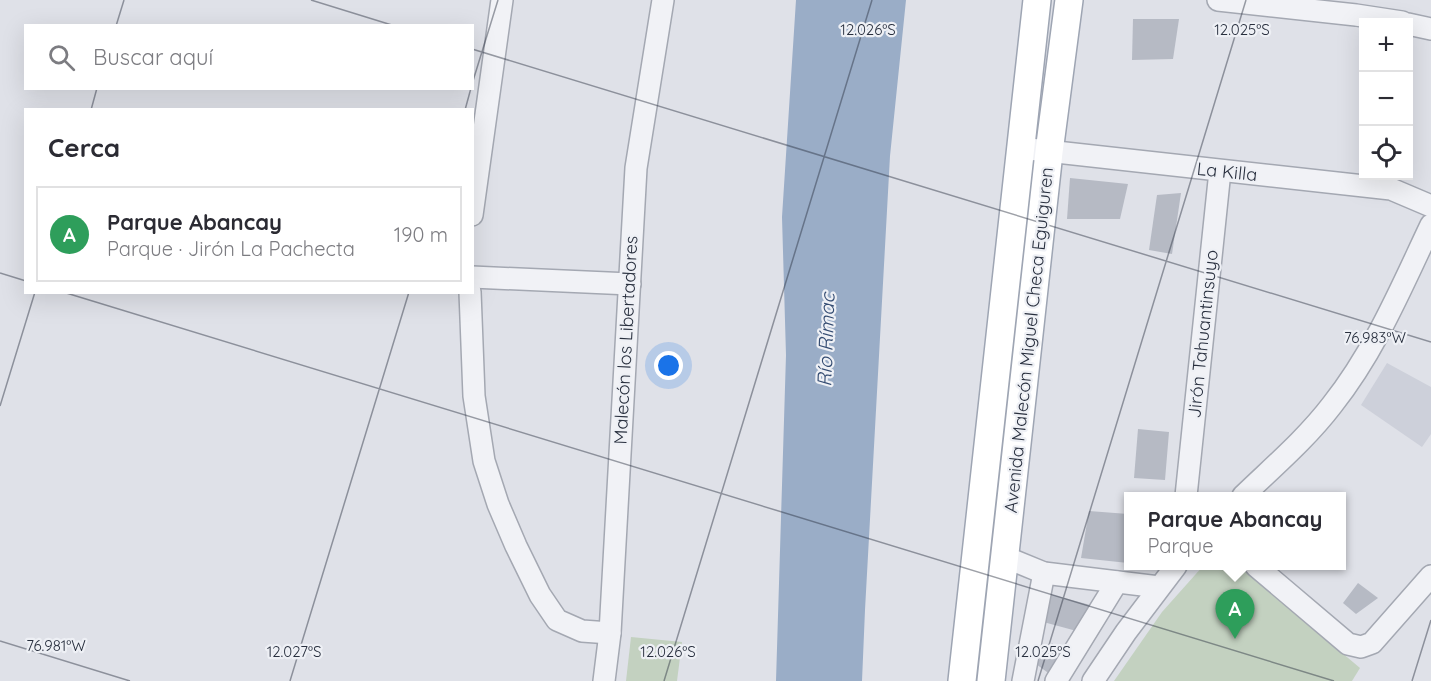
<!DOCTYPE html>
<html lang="es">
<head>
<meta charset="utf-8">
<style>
	body { margin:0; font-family:Quicksand,sans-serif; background:#f2f2f3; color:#2b2b33 }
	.controls { position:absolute; right:18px; top:18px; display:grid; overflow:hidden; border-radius:0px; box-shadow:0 6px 24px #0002 }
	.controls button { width:54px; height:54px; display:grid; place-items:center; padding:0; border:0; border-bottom:2px solid #e1e1e2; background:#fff; color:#2b2b33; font:30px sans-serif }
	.you { position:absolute; left:669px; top:366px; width:21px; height:21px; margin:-15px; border:4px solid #fff; border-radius:50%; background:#1a73e8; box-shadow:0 0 0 9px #1a73e833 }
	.badge { display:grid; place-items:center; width:39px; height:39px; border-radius:50%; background:#cb4651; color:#fff; font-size:20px; font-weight:700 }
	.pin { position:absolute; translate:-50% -50px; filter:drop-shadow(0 2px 3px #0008) }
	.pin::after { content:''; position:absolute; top:32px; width:21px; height:18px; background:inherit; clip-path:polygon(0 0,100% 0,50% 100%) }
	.popup { position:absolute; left:1124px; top:492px; width:222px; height:78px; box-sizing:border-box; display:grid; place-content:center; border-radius:0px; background:#fff; filter:drop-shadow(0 2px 4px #0005); font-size:20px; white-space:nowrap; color:#7c7c81 }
	.popup b { font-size:22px; color:#2b2b33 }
	.popup::after { content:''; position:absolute; left:50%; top:100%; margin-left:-12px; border:12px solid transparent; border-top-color:#fff }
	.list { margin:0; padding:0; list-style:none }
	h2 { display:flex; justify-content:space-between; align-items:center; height:78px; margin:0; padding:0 24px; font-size:26px }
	h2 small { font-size:20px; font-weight:400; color:#7c7c81 }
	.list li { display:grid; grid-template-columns:39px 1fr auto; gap:18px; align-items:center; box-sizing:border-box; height:96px; margin:0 12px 12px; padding:0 12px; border:2px solid #e1e1e2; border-radius:0px }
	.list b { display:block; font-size:22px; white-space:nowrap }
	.list p { margin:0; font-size:20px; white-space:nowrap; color:#7c7c81 }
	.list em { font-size:20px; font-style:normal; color:#7c7c81 }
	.icon { flex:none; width:33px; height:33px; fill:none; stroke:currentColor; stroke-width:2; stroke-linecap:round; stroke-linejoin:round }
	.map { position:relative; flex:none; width:1431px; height:681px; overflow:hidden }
	.search { position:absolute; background:#fff; box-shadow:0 6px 24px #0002; left:24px; top:24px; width:450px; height:66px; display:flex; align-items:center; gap:15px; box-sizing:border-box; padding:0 21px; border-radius:0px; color:#7c7c81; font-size:22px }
	.panel { position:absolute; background:#fff; box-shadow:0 6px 24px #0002; left:24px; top:108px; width:450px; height:186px; border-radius:0px }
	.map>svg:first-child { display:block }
	.built { fill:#cdd0da }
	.green { fill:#c3d1c0 }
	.water { fill:#9aadc7 }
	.building { fill:#b6bac4 }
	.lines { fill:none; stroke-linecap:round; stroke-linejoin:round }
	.minor-casing { stroke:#a4a8b2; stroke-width:24 }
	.major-casing { stroke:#9ea5b3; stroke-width:30 }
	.minor { stroke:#f1f2f6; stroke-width:21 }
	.major { stroke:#fff; stroke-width:27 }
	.ticks { fill:none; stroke:#282f3e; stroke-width:1.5; stroke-opacity:0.45 }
	.labels { text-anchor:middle; stroke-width:4.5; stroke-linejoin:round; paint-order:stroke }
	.street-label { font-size:18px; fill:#282f3e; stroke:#eef0f5 }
	.water-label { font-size:20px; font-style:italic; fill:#334b71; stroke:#eef0f5 }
	.ticks-label { font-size:15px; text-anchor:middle; fill:#282f3e; stroke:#eef0f5; stroke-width:4.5; stroke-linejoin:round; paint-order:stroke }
</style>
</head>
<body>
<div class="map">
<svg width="1431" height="681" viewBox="0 0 1431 681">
	<rect width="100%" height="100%" fill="#dfe1e8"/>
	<polygon class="built" points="1387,363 1431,387 1431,434 1422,447 1361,405"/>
	<g class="green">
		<polygon points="1203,566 1239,566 1360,668 1352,681 1114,681 1162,612"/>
		<polygon points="631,637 682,642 677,681 626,681"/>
	</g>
	<polygon class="water" points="796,0 906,0 890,156 865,610 862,681 776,681 786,355 782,217"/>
	<g class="building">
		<polygon points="1133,19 1179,19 1173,59 1132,60"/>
		<polygon points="1070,178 1128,184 1120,219 1067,219"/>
		<polygon points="1181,193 1172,254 1149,250 1157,195"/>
		<polygon points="1138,429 1169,432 1165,480 1134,478"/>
		<polygon points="1089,511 1128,514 1128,563 1081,558"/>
		<polygon points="1358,583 1378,598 1356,614 1343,603"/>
		<polygon points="1043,592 1101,608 1084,633 1036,620"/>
		<polygon points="1052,643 1066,654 1051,675 1036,664"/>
	</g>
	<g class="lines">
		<defs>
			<g id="minor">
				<polyline points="1218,0 1356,15 1402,22"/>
				<polyline points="1408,24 1431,29"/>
				<polyline points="1020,148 1391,189 1431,206"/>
				<polyline points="472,215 502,0"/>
				<polyline points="472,277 630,284"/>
				<polyline points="470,292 474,396 484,461 498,504 516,546 540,595 557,620 582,631 610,633"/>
				<polyline points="1186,496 1220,171"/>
				<path d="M1243,496C1273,467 1306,439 1332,405C1375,351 1402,286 1431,225"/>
				<polyline points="1005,557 1044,573 1159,587"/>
				<polyline points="1256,566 1348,644 1361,647 1372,643 1431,576"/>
				<polyline points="604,681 610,633 636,168 663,0"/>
				<polyline points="1023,681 1044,573"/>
				<polyline points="1056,681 1117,582"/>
				<polyline points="1093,681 1126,632 1176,566"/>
			</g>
			<g id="major">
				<polyline points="962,681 1037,0"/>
				<polyline points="991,681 1049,152 1069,0"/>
			</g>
		</defs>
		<use href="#minor" class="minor-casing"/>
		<use href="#major" class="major-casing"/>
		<use href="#minor" class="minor"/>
		<use href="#major" class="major"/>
	</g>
	<path class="ticks" d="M311,0L395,26M116,26L124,0M472,49L1431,342M472,84L498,0M91,110L97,88M465,110L471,88M0,273L26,281M63,292L1334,681M0,406L35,292M0,641L130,681M290,681L409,292M664,681L872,0M1038,681L1246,0M1412,681L1431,620"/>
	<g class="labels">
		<g class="street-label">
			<text transform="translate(1227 172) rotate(6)" y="6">La Killa</text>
			<text transform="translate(1203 334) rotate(-84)" y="6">Jirón Tahuantinsuyo</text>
			<text transform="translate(626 340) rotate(-87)" y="6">Malecón los Libertadores</text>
			<text transform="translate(1029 340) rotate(-84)" y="6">Avenida Malecón Miguel Checa Eguiguren</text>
		</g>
		<g class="water-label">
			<text transform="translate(826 340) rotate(-88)" y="7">Río Rímac</text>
		</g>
	</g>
	<g class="ticks-label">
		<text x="868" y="35">12.026°S</text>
		<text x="1242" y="35">12.025°S</text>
		<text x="1375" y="343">76.983°W</text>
		<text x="56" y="651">76.981°W</text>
		<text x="294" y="657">12.027°S</text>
		<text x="668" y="657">12.026°S</text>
		<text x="1043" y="657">12.025°S</text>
	</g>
</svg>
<div class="controls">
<button>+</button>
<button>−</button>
<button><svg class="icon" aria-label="locate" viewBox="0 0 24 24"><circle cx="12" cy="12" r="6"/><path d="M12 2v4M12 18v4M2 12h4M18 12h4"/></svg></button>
</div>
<div class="you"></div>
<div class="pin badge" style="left:1235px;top:639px;background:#2e9e5b">A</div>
<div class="popup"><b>Parque Abancay</b>Parque</div>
<div class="search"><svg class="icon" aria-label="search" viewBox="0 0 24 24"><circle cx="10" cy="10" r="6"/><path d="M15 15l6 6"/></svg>Buscar aquí</div>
<section class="panel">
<h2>Cerca<small></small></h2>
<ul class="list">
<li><span class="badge" style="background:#2e9e5b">A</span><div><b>Parque Abancay</b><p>Parque · Jirón La Pachecta</p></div><em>190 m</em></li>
</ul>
</section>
</div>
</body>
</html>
